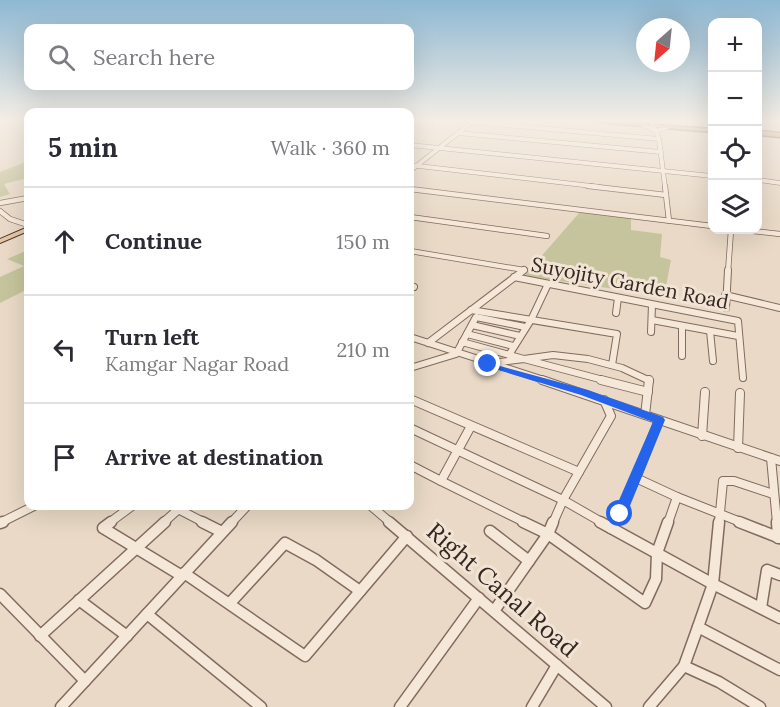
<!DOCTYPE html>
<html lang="en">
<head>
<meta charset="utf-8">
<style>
	body { margin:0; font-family:Lora,serif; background:#f7f7f7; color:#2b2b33 }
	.controls { position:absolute; right:18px; top:18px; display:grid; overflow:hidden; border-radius:12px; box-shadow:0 6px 24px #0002 }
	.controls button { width:54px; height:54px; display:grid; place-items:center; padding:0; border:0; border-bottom:2px solid #e1e1e2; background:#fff; color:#2b2b33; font:30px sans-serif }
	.compass { position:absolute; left:636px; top:18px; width:54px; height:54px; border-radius:50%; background:#fff; box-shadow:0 6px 24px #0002; rotate:207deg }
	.stop { position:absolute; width:18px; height:18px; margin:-14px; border:4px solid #2563eb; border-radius:50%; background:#fff }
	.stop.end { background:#2563eb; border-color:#fff; box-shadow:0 2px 6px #0008 }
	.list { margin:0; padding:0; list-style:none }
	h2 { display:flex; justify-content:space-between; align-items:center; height:78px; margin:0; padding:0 24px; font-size:26px }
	h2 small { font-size:20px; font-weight:400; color:#7c7c81 }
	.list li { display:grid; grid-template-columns:39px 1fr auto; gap:18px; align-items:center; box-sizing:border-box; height:108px; padding:0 24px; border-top:2px solid #e1e1e2 }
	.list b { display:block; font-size:22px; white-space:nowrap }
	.list p { margin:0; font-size:20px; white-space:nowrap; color:#7c7c81 }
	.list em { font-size:20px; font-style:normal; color:#7c7c81 }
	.icon { flex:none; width:33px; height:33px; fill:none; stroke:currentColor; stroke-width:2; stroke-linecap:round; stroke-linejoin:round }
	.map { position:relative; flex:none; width:780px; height:707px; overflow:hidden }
	.search { position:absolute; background:#fff; box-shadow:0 6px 24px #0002; left:24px; top:24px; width:390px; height:66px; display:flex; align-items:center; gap:15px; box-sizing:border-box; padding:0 21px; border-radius:12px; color:#7c7c81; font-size:22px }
	.panel { position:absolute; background:#fff; box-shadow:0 6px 24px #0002; left:24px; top:108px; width:390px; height:402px; border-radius:12px }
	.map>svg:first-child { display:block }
	.green { fill:#c6c49c }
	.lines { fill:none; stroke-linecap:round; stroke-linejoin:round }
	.minor-far4-casing { stroke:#826b5e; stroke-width:5 }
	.minor-far3-casing { stroke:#826b5e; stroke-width:6 }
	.minor-far2-casing { stroke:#826b5e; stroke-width:8 }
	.minor-far1-casing { stroke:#826b5e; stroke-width:10 }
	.minor-casing { stroke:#826b5e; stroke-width:13 }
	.major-casing { stroke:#503b32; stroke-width:2 }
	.highway-casing { stroke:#503b32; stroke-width:3 }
	.minor-far4 { stroke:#f5e8d9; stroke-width:4 }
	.minor-far3 { stroke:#f5e8d9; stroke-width:4.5 }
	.minor-far2 { stroke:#f5e8d9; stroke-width:6 }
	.minor-far1 { stroke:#f5e8d9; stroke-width:8 }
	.minor { stroke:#f5e8d9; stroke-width:10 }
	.major { fill:#e7c7a3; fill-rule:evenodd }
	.highway { fill:#ce8c61; fill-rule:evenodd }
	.route { fill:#2563eb }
	.labels { text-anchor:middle; stroke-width:6; stroke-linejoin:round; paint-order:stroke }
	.street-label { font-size:20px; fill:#342620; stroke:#f1e4d5 }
	.near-street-label { font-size:24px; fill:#342620; stroke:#f1e4d5 }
</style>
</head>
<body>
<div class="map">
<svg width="780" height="707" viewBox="0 0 780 707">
	<rect width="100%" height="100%" fill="#e9d9c6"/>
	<g class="green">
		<polygon points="28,161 28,180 23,179 4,184 10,194 0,197 0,172"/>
		<polygon points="580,212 631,218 631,230 662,234 660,257 671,260 664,296 524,276"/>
		<polygon points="28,250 28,289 0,303 0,277 24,266 7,259"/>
	</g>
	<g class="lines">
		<defs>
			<g id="minor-far4">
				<polyline points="472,122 659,139"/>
				<polyline points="652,122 659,139 665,187"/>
				<polyline points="702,122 711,122"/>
				<polyline points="410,125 417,122"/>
				<polyline points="642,125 657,131 668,127"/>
				<polyline points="458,133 661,152"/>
				<polyline points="410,145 712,176"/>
				<polyline points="410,165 600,187"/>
				<polyline points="410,171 472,122"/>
				<polyline points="758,180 780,183"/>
			</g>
			<g id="minor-far3">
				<polyline points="588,186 666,195"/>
				<polyline points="665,186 669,221"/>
				<polyline points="410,189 712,226"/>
				<polyline points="0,203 28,198"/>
				<polyline points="0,211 10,219 28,225"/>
				<polyline points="410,217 547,236"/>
				<polyline points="743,230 780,234"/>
				<polyline points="410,251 524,270 522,272"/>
				<polyline points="728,272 731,230"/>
			</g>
			<g id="minor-far2">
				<polyline points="514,277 738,321 743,378"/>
				<polyline points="410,286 414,287"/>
				<polyline points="725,295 780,308"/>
				<polyline points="726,308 728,270"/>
				<polyline points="471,310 617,334 612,365"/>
				<polyline points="616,313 618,298"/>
				<polyline points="652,320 738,336"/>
				<polyline points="472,325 520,336"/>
				<polyline points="682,326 682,356"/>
				<polyline points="710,331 713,361"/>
				<polyline points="651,332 652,305"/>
				<polyline points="467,334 513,346"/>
				<polyline points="410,337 547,381"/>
				<polyline points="462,342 524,359 553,355 588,359 622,368 650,381"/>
				<polyline points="428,343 524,270"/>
				<polyline points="509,355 531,320 548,284"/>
				<polyline points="491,363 524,359 607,381"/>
				<polyline points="410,368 456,354 476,317 525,327"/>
			</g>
			<g id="minor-far1">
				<polyline points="542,380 780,461"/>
				<polyline points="601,380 648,392"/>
				<polyline points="410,399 579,472"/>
				<polyline points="645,415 649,380"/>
				<polyline points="471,426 441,481 526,523"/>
				<polyline points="410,428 563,500 611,416 604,400"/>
				<polyline points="702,436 705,392"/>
				<polyline points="738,448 740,393"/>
				<polyline points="771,458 777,523"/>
				<polyline points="410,465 441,481"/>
				<polyline points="636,478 677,497 668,523"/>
				<polyline points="636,478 659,420"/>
				<polyline points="677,497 743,523"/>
				<polyline points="371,506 391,523"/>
				<polyline points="178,509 205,523"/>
				<polyline points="0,523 34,506"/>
				<polyline points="109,523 132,506"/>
				<polyline points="163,523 182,506"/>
				<polyline points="231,523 247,506"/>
				<polyline points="553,523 563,500 603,523"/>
				<polyline points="614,523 636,478"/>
				<polyline points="719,523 723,481 734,481 773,494"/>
			</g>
			<g id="minor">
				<polyline points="111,522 103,528 182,576"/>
				<polyline points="202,522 222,532"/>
				<polyline points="389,522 606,707"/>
				<polyline points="553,522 548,534 645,603 656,579 657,553 668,522"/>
				<polyline points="600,522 611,528 615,522"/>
				<polyline points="719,522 713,584 780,618"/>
				<polyline points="739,522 780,538"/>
				<polyline points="777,522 778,538"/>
				<polyline points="0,523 3,522"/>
				<polyline points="611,528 713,584 698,627 780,670"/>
				<polyline points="490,531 529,561"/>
				<polyline points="184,573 305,656 407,536"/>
				<polyline points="0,594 85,681"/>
				<polyline points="79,600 127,636"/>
				<polyline points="230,603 285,543 316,560 360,591"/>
				<polyline points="761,608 767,570 780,575"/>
				<polyline points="494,611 548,534 523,522"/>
				<polyline points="147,614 261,707"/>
				<polyline points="40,636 165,522"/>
				<polyline points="684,666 719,682 760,707"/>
				<polyline points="61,707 232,522"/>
				<polyline points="400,707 479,598"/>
				<polyline points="532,707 557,665"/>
				<polyline points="649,707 684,666 698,627"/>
			</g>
			<polygon id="major" points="28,227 28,231 0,243 0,239"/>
			<g id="highway">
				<polygon points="598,122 615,122 712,129 712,132"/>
				<polygon points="758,131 780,133 780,137 758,135"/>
			</g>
		</defs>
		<use href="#minor-far4" class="minor-far4-casing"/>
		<use href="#minor-far3" class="minor-far3-casing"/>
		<use href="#minor-far2" class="minor-far2-casing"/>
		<use href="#minor-far1" class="minor-far1-casing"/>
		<use href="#minor" class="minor-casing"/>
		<use href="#major" class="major-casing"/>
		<use href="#highway" class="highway-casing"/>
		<use href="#minor-far4" class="minor-far4"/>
		<use href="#minor-far3" class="minor-far3"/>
		<use href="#minor-far2" class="minor-far2"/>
		<use href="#minor-far1" class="minor-far1"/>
		<use href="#minor" class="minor"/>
		<use href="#major" class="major"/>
		<use href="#highway" class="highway"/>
	</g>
	<linearGradient id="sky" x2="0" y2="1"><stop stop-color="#8eb8d3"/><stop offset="0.55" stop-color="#f5eee5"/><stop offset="1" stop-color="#f5eee5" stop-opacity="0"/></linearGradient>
	<rect width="780" height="221" fill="url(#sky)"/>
	<polygon class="route" points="485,362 588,390 663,417 665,420 625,518 620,519 613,514 653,422 581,395 485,366"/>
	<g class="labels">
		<g class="street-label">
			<text transform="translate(630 283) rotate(11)" y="7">Suyojity Garden Road</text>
		</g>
		<g class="near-street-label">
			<text transform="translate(502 590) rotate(41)" y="8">Right Canal Road</text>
		</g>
	</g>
</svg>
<div class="controls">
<button>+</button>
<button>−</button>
<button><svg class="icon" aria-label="locate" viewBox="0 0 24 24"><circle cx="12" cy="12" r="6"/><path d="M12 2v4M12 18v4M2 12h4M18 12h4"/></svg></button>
<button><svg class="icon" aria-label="layers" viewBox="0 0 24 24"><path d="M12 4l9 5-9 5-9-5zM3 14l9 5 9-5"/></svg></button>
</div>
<svg class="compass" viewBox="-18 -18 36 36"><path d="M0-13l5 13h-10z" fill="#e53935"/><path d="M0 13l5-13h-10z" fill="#7c7c81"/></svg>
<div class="stop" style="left:620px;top:514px"></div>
<div class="stop end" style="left:488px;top:364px"></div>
<div class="search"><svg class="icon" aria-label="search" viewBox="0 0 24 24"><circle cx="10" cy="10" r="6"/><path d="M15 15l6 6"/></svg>Search here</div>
<section class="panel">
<h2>5 min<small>Walk · 360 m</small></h2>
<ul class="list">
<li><svg class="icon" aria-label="ahead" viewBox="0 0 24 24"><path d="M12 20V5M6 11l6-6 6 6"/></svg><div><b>Continue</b></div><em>150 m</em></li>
<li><svg class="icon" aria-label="left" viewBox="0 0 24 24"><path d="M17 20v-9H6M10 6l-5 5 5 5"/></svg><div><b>Turn left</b><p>Kamgar Nagar Road</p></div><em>210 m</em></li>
<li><svg class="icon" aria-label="arrive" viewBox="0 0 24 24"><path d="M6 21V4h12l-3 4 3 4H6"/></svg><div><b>Arrive at destination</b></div></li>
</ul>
</section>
</div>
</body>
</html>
